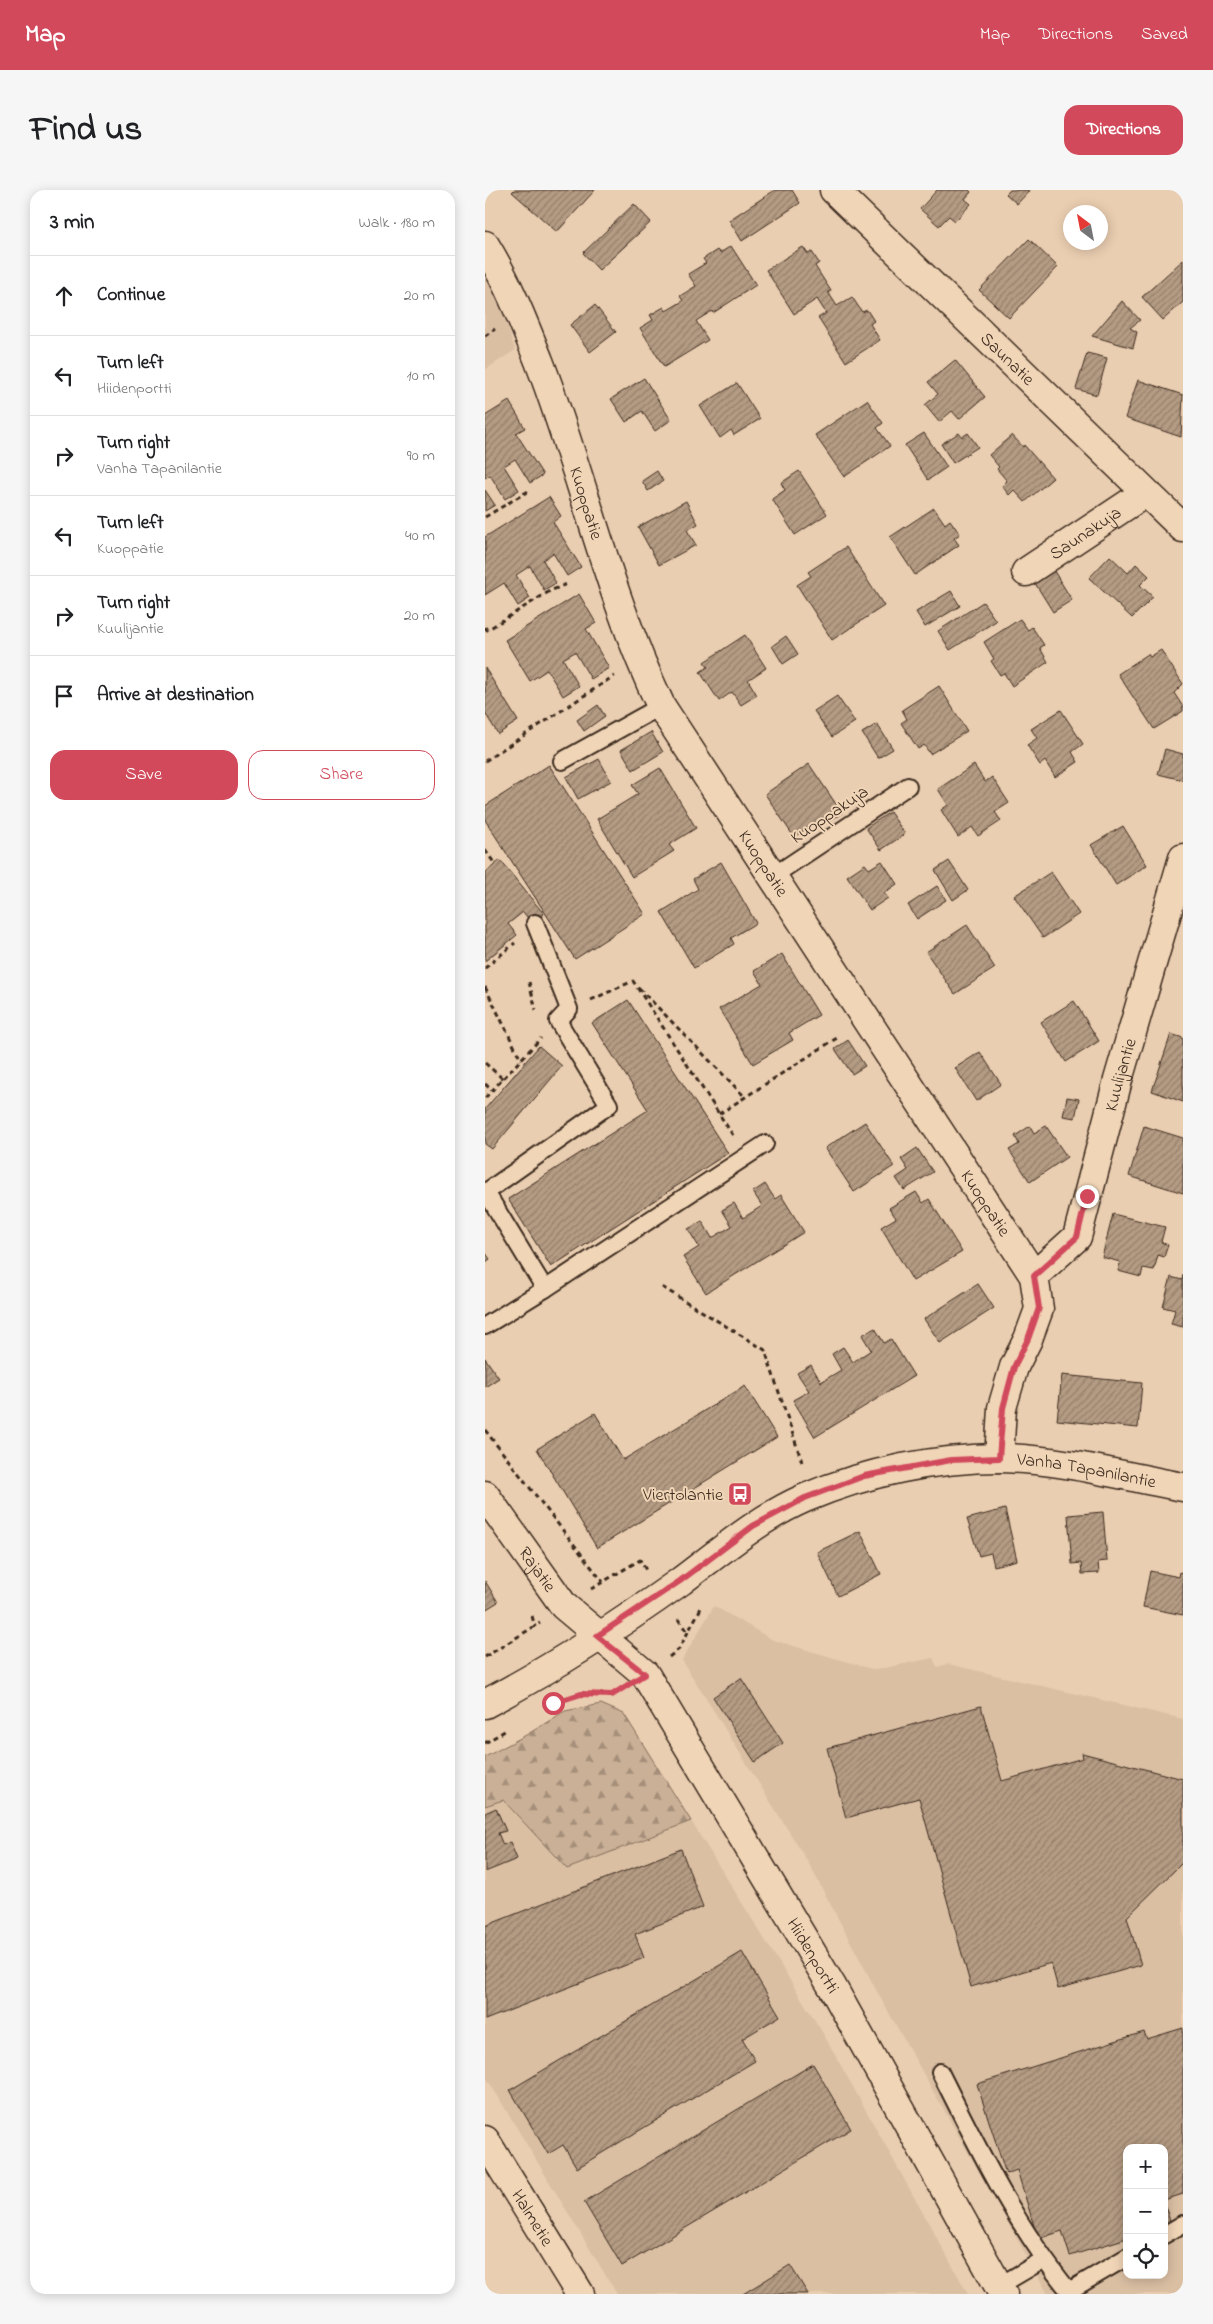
<!DOCTYPE html>
<html lang="en">
<head>
<meta charset="utf-8">
<style>
	body { margin:0; font-family:"Indie Flower",sans-serif; background:#f6f6f6; color:#202124 }
	.controls { position:absolute; right:15px; bottom:15px; display:grid; overflow:hidden; border-radius:10px; box-shadow:0 2px 12px #0003 }
	.controls button { width:45px; height:45px; display:grid; place-items:center; padding:0; border:0; border-bottom:1px solid #e0e0e0; background:#fff; color:#202124; font:25px sans-serif }
	.compass { position:absolute; left:578px; top:15px; width:45px; height:45px; border-radius:50%; background:#fff; box-shadow:0 2px 12px #0003; rotate:328deg }
	.stop { position:absolute; width:15px; height:15px; margin:-11px; border:4px solid #d1495b; border-radius:50%; background:#fff }
	.stop.end { background:#d1495b; border-color:#fff; box-shadow:0 1px 5px #0008 }
	.list { margin:0; padding:0; list-style:none }
	h2 { display:flex; justify-content:space-between; align-items:center; height:65px; margin:0; padding:0 20px; font-size:21px }
	h2 small { font-size:16px; font-weight:400; color:#757577 }
	.list li { display:grid; grid-template-columns:32px 1fr auto; gap:15px; align-items:center; box-sizing:border-box; height:80px; padding:0 20px; border-top:1px solid #e0e0e0 }
	.list b { display:block; font-size:19px; white-space:nowrap }
	.list p { margin:0; font-size:16px; white-space:nowrap; color:#757577 }
	.list em { font-size:16px; font-style:normal; color:#757577 }
	.actions { display:flex; gap:10px; padding:15px 20px }
	.actions a { flex:1; padding:11px 0; border:1px solid #d1495b; border-radius:15px; text-align:center; font-size:18px; color:#d1495b }
	.actions .main { background:#d1495b; color:#fff }
	.icon { flex:none; width:28px; height:28px; fill:none; stroke:currentColor; stroke-width:2; stroke-linecap:round; stroke-linejoin:round }
	.map { position:relative; flex:none; width:698px; height:2104px; overflow:hidden; border-radius:15px }
	header { display:flex; align-items:center; gap:30px; box-sizing:border-box; height:70px; padding:0 25px; background:#d1495b; color:#fff }
	header strong { font-size:24px }
	nav { display:flex; gap:28px; margin-inline-start:auto; font-size:18px }
	.intro { display:flex; align-items:center; justify-content:space-between; box-sizing:border-box; height:120px; padding:0 30px }
	h1 { margin:0; font-size:35px }
	.button { padding:12px 22px; border-radius:15px; background:#d1495b; color:#fff; font-size:18px; font-weight:700 }
	main { display:flex; gap:30px; padding:0 30px }
	aside { flex:1; background:#fff; border-radius:15px; box-shadow:0 2px 12px #0003 }
	.map>svg:first-child { display:block }
	.built { fill:#dabfa3; fill-rule:evenodd }
	.forest { fill:url(#forest-firs); stroke:#826d5a }
	.building { fill:url(#building-hatch); stroke:#3b2a1e }
	.lines { fill:none; stroke-linecap:round; stroke-linejoin:round }
	.lane-casing { stroke:#3b2a1e; stroke-width:20 }
	.street-casing { stroke:#3b2a1e; stroke-width:31 }
	.secondary-casing { stroke:#3b2a1e; stroke-width:31 }
	.path { stroke:#3b2a1e; stroke-width:3; stroke-dasharray:5 4; stroke-linecap:butt }
	.lane { stroke:#f1d5b7; stroke-width:16 }
	.street { stroke:#f1d5b7; stroke-width:28 }
	.secondary { stroke:#f1d5b7; stroke-width:28 }
	.route { stroke:#d1495b; stroke-width:6 }
	.labels { text-anchor:middle; stroke-width:4; stroke-linejoin:round; paint-order:stroke }
	.street-label { font-size:18px; fill:#3b2a1e; stroke:#f1d5b7 }
	.poi-label { font-size:18px; fill:#3b2a1e; stroke:#f1d5b7; text-anchor:end }
</style>
</head>
<body>
<header>
<strong>Map</strong>
<nav><a>Map</a><a>Directions</a><a>Saved</a></nav>
</header>
<div class="intro"><h1>Find us</h1><a class="button">Directions</a></div>
<main>
<aside>
<h2>3 min<small>Walk · 180 m</small></h2>
<ul class="list">
<li><svg class="icon" aria-label="ahead" viewBox="0 0 24 24"><path d="M12 20V5M6 11l6-6 6 6"/></svg><div><b>Continue</b></div><em>20 m</em></li>
<li><svg class="icon" aria-label="left" viewBox="0 0 24 24"><path d="M17 20v-9H6M10 6l-5 5 5 5"/></svg><div><b>Turn left</b><p>Hiidenportti</p></div><em>10 m</em></li>
<li><svg class="icon" aria-label="right" viewBox="0 0 24 24"><path d="M7 20v-9h11M14 6l5 5-5 5"/></svg><div><b>Turn right</b><p>Vanha Tapanilantie</p></div><em>90 m</em></li>
<li><svg class="icon" aria-label="left" viewBox="0 0 24 24"><path d="M17 20v-9H6M10 6l-5 5 5 5"/></svg><div><b>Turn left</b><p>Kuoppatie</p></div><em>40 m</em></li>
<li><svg class="icon" aria-label="right" viewBox="0 0 24 24"><path d="M7 20v-9h11M14 6l5 5-5 5"/></svg><div><b>Turn right</b><p>Kuulijantie</p></div><em>20 m</em></li>
<li><svg class="icon" aria-label="arrive" viewBox="0 0 24 24"><path d="M6 21V4h12l-3 4 3 4H6"/></svg><div><b>Arrive at destination</b></div></li>
</ul>
<div class="actions"><a class="main">Save</a><a>Share</a></div>
</aside>
<div class="map">
<svg width="698" height="2104" viewBox="0 0 698 2104">
	<defs>
		<pattern id="forest-firs" width="22" height="20" patternUnits="userSpaceOnUse" patternTransform="scale(1.25)"><rect width="22" height="20" fill="#cab096"/><path d="M5 1l3.5 6h-7zM16 11l3.5 6h-7z" fill="#a58f7a"/></pattern>
		<pattern id="building-hatch" width="6" height="6" patternUnits="userSpaceOnUse" patternTransform="scale(1.25)"><rect width="6" height="6" fill="#b49b83"/><path d="M-1 1l2-2M0 6l6-6M5 7l2-2" fill="none" stroke="#947f6b"/></pattern>
	</defs>
	<rect width="100%" height="100%" fill="#eaceb1"/>
	<filter id="ink" filterUnits="userSpaceOnUse"><feTurbulence type="fractalNoise" baseFrequency=".02" numOctaves="2"/><feDisplacementMap in="SourceGraphic" scale="10" xChannelSelector="R" yChannelSelector="G"/><feConvolveMatrix kernelMatrix="1 2 1 2 8 2 1 2 1" color-interpolation-filters="sRGB"/></filter>
	<g filter="url(#ink)">
		<g class="built">
			<polygon points="0,88 18,121 30,160 0,180"/>
			<path d="M229,1416L288,1450L390,1480L448,1468L452,1477L463,1474L698,1529V2104H563L395,1807L323,1672L197,1470ZM642,1958H679V2085H642Z"/>
			<polygon points="17,1610 82,1678 206,1631 339,1845 483,2104 132,2104 0,1885 0,1616"/>
		</g>
		<polygon class="forest" points="116,1514 139,1524 206,1631 82,1679 18,1610 0,1616 0,1567 43,1544 80,1521"/>
		<g class="building">
			<polygon points="29,0 110,0 72,42 27,2"/>
			<polygon points="290,0 307,0 315,13 257,51 244,30"/>
			<polygon points="452,0 484,0 486,2 480,9 486,14 470,31 464,26 454,36 435,19"/>
			<polygon points="525,0 545,0 532,14 521,4"/>
			<polygon points="149,14 166,32 114,80 98,63"/>
			<polygon points="544,49 573,77 524,128 494,100"/>
			<polygon points="246,56 271,95 228,123 227,121 211,131 223,150 179,177 155,138 168,130 165,125 179,117 181,121 198,111 195,106 211,96 203,84 221,73 218,69 232,60 235,63"/>
			<polygon points="318,57 323,64 327,62 334,73 330,76 346,101 343,102 352,116 367,107 377,122 382,120 389,131 385,134 395,150 361,172 333,128 341,123 332,109 309,124 281,80"/>
			<polygon points="698,70 698,112 678,130 657,107"/>
			<polygon points="637,111 655,130 645,138 652,142 648,158 607,146"/>
			<polygon points="110,115 131,142 105,162 85,135"/>
			<polygon points="602,163 622,168 612,205 591,199"/>
			<polygon points="470,170 500,207 474,229 467,221 454,232 440,215 453,204 443,192"/>
			<polygon points="159,188 186,230 170,241 157,221 141,232 126,209"/>
			<polygon points="653,190 698,205 696,247 640,228"/>
			<polygon points="252,193 275,229 249,245 246,240 235,248 215,216"/>
			<polygon points="382,210 398,233 392,238 405,256 359,287 330,245"/>
			<polygon points="24,211 40,238 31,243 58,285 45,293 30,269 19,276 34,300 20,309 5,285 0,288 0,226"/>
			<polygon points="439,243 462,277 443,290 420,255"/>
			<polygon points="474,243 477,247 483,243 493,257 468,273 456,254"/>
			<polygon points="527,245 538,257 539,255 568,288 540,312 529,300 524,305 517,296 522,291 512,279 514,277 504,265"/>
			<polygon points="172,281 178,291 163,301 157,291"/>
			<polygon points="314,281 342,324 310,345 287,309 300,300 296,293"/>
			<polygon points="0,300 10,315 0,321"/>
			<polygon points="64,307 76,326 68,332 96,377 82,386 68,363 58,370 71,393 59,400 45,376 31,385 45,408 33,416 19,393 0,405 0,347"/>
			<polygon points="201,311 213,334 202,340 211,355 174,375 153,337"/>
			<polygon points="449,318 460,334 465,330 475,344 469,348 474,355 430,385 405,347"/>
			<polygon points="361,357 399,416 347,450 312,395 326,386 323,382"/>
			<polygon points="625,366 643,383 651,374 664,386 655,395 668,407 647,428 604,388"/>
			<polygon points="567,378 587,410 568,422 548,390"/>
			<polygon points="466,401 475,416 440,437 431,422"/>
			<polygon points="94,404 111,433 101,439 124,478 106,489 90,462 78,469 94,496 78,506 62,480 45,491 20,450"/>
			<polygon points="498,412 511,431 465,460 453,441"/>
			<polygon points="535,429 543,440 547,437 559,455 555,458 563,472 527,496 519,483 515,485 506,471 509,469 499,452"/>
			<polygon points="260,445 281,478 263,490 272,505 256,515 247,502 234,511 215,482 223,477 219,472"/>
			<polygon points="301,446 313,464 298,474 287,456"/>
			<polygon points="676,460 698,494 689,503 698,517 698,521 669,539 633,484 663,464 665,467"/>
			<polygon points="0,478 33,531 13,544 0,523"/>
			<polygon points="454,496 482,541 445,564 439,555 433,559 416,533 422,529 417,520"/>
			<polygon points="352,506 370,532 347,547 329,521"/>
			<polygon points="113,515 120,526 99,541 92,530"/>
			<polygon points="576,520 598,554 587,562 593,572 570,587 560,571 555,575 542,555 552,548 546,539"/>
			<polygon points="392,534 408,559 393,568 377,543"/>
			<polygon points="166,542 178,562 148,580 136,560"/>
			<polygon points="680,559 698,564 698,590 673,584"/>
			<polygon points="114,569 126,591 93,609 81,587"/>
			<polygon points="324,574 357,623 343,632 339,627 309,647 280,604"/>
			<polygon points="64,575 160,724 90,769 0,630 0,616"/>
			<polygon points="489,575 500,592 507,587 524,613 510,622 516,631 493,646 487,637 473,647 456,620 463,615 453,599"/>
			<polygon points="175,578 211,638 184,655 189,661 147,687 112,629 153,604 147,595"/>
			<polygon points="405,622 420,644 396,660 381,638"/>
			<polygon points="638,636 662,675 631,695 606,655"/>
			<polygon points="15,670 59,724 47,733 38,722 23,734 32,745 0,771 0,683"/>
			<polygon points="397,671 412,694 399,703 403,708 385,720 362,686 380,674 384,679"/>
			<polygon points="464,671 483,700 468,710 450,680"/>
			<polygon points="236,672 271,733 246,748 249,754 209,778 176,722 213,699 208,689"/>
			<polygon points="566,682 594,724 558,748 529,706"/>
			<polygon points="452,696 461,710 432,729 423,715"/>
			<polygon points="482,735 510,778 470,804 441,762"/>
			<polygon points="297,764 334,825 304,843 308,850 268,874 234,819 277,794 269,781"/>
			<polygon points="143,810 243,963 66,1077 23,1009 163,920 107,833"/>
			<polygon points="589,811 614,851 581,872 556,832"/>
			<polygon points="686,844 698,848 698,912 667,901"/>
			<polygon points="363,850 380,876 367,884 350,859"/>
			<polygon points="54,856 77,876 7,959 0,954 0,919"/>
			<polygon points="495,862 516,894 491,911 470,878"/>
			<polygon points="582,907 594,909 590,928 578,926"/>
			<polygon points="380,932 409,976 369,1002 340,958"/>
			<polygon points="545,936 549,943 561,936 582,967 545,992 524,960 534,954 530,946"/>
			<polygon points="659,936 698,948 698,1003 644,986"/>
			<polygon points="432,958 448,982 419,1000 411,988 423,980 416,969"/>
			<polygon points="280,994 290,1009 296,1005 319,1042 221,1103 198,1067 214,1057 203,1039 217,1031 227,1048 247,1036 237,1020 249,1013 258,1028 277,1016 268,1002"/>
			<polygon points="431,1002 438,1013 444,1009 477,1062 428,1091 396,1037 411,1028 404,1018"/>
			<polygon points="628,1024 680,1037 676,1052 683,1055 679,1067 673,1065 669,1080 658,1078 656,1087 633,1081 635,1072 617,1067"/>
			<polygon points="0,1062 5,1069 0,1073"/>
			<polygon points="698,1085 698,1137 686,1134 690,1120 678,1117 686,1087 697,1090"/>
			<polygon points="493,1094 509,1118 455,1153 439,1129"/>
			<polygon points="390,1138 399,1153 406,1149 429,1186 330,1247 308,1210 324,1201 312,1183 326,1175 336,1192 356,1180 347,1164 358,1157 368,1172 386,1160 377,1145"/>
			<polygon points="0,1168 14,1188 0,1197"/>
			<polygon points="577,1185 657,1193 653,1238 572,1230"/>
			<polygon points="260,1196 292,1247 112,1358 52,1259 110,1223 138,1270"/>
			<polygon points="520,1319 532,1370 509,1376 506,1363 494,1366 482,1329"/>
			<polygon points="618,1322 622,1371 613,1372 614,1383 597,1384 596,1373 587,1374 583,1325"/>
			<polygon points="375,1341 396,1384 353,1406 332,1362"/>
			<polygon points="665,1381 694,1387 695,1382 698,1383 698,1425 658,1417"/>
			<polygon points="0,1391 13,1412 0,1420"/>
			<polygon points="256,1488 298,1553 270,1572 228,1507"/>
			<polygon points="496,1516 517,1591 598,1568 597,1563 698,1589 698,1672 642,1727 656,1775 573,1799 566,1773 486,1797 434,1608 361,1628 342,1558"/>
			<polygon points="11,1618 21,1641 13,1643 18,1655 25,1652 32,1669 0,1682 0,1623"/>
			<polygon points="196,1659 218,1717 150,1744 159,1768 0,1830 0,1736"/>
			<polygon points="257,1762 295,1826 257,1849 270,1871 92,1978 78,1955 63,1964 25,1900"/>
			<polygon points="698,1838 698,2004 679,2010 679,1958 642,1958 642,2048 585,2066 577,2041 553,2049 532,1980 521,1984 492,1894 659,1842 662,1849"/>
			<polygon points="328,1874 366,1939 137,2076 99,2012"/>
			<polygon points="679,2013 686,2034 679,2036"/>
			<polygon points="305,2075 323,2104 258,2104"/>
		</g>
		<g class="lines">
			<defs>
				<g id="lane">
					<polyline points="77,571 176,516"/>
					<polyline points="288,686 423,596"/>
					<polyline points="60,1099 280,954"/>
					<polyline points="0,1136 60,1099 1,1002 124,915 73,831 84,819 50,733"/>
					<path d="M455,1882C493,1958 530,2035 584,2101L642,2067"/>
					<polyline points="679,2045 698,2034"/>
					<polyline points="514,2096 558,2070"/>
				</g>
				<g id="street">
					<path id="s1" d="M349,0L698,338"/>
					<path id="s2" d="M0,55C23,92 38,131 54,171C98,285 123,406 176,516L549,1086L554,1119L543,1149L529,1177L517,1218L514,1268"/>
					<path id="s3" d="M541,382L660,303"/>
					<path id="s4" d="M549,1086L592,1047L633,890L698,668"/>
					<path id="s5" d="M0,1305L79,1416L160,1484L348,1798L518,2104"/>
					<path id="s6" d="M0,1950L95,2104"/>
				</g>
				<g id="secondary">
					<path id="s7" d="M0,1514C68,1478 133,1436 196,1391C236,1361 274,1328 320,1308C381,1282 450,1268 516,1268C577,1269 638,1286 698,1297"/>
				</g>
			</defs>
			<use href="#lane" class="lane-casing"/>
			<use href="#street" class="street-casing"/>
			<use href="#secondary" class="secondary-casing"/>
			<g class="path">
				<polyline points="0,146 10,139"/>
				<polyline points="0,327 45,300"/>
				<polyline points="0,437 2,440 65,401 84,393"/>
				<polyline points="0,571 129,486"/>
				<polyline points="0,660 10,674"/>
				<polyline points="0,778 30,753"/>
				<polyline points="44,792 51,820"/>
				<polyline points="0,797 36,870"/>
				<polyline points="154,798 260,907"/>
				<polyline points="106,810 148,791 249,947"/>
				<polyline points="0,873 18,889"/>
				<polyline points="0,894 7,900"/>
				<polyline points="0,908 56,848"/>
				<polyline points="234,924 355,846"/>
				<polyline points="177,1097 280,1160 317,1272"/>
				<polyline points="0,1240 118,1392"/>
				<polyline points="106,1399 155,1370 161,1380"/>
				<polyline points="47,1426 50,1437"/>
				<polyline points="193,1429 202,1442"/>
				<polyline points="0,1467 55,1433"/>
				<polyline points="184,1467 194,1459 217,1416"/>
				<polyline points="70,1512 96,1504 127,1505 134,1501"/>
				<polyline points="0,1553 23,1539"/>
			</g>
			<use href="#lane" class="lane"/>
			<use href="#street" class="street"/>
			<use href="#secondary" class="secondary"/>
		</g>
	</g>
	<g class="lines" filter="url(#ink)">
		<polyline class="route" points="68,1513 96,1504 127,1505 160,1484 112,1446 195,1391 268,1336 320,1308 379,1286 466,1270 514,1268 518,1218 529,1177 543,1149 554,1118 549,1086 592,1047 602,1006"/>
	</g>
	<defs>
		<symbol id="bus-square" viewBox="-11 -11 22 22"><rect x="-9" y="-9" width="18" height="18" rx="4" fill="#d1495b" stroke="#f1d5b7"/><path d="M-5-6H5V4H4V6H2V4H-2V6H-4V4H-5ZM-3.5-4V0h7V-4ZM-3.5 1.2v1.5H-2V1.2ZM2 1.2v1.5H3.5V1.2Z" fill="#fff"/></symbol>
	</defs>
	<g fill-rule="evenodd">
		<use href="#bus-square" x="241" y="1290" width="28" height="28"/>
	</g>
	<g class="labels">
		<g class="street-label">
			<text dy="6" stroke="none"><textPath href="#s1" startOffset="242">Saunatie</textPath></text>
			<text dy="6" stroke="none"><textPath href="#s2" startOffset="278">Kuoppatie</textPath></text>
			<text dy="6" stroke="none"><textPath href="#s3" startOffset="71">Saunakuja</textPath></text>
			<text transform="translate(344 624) rotate(-34)" y="6">Kuoppakuja</text>
			<text dy="6" stroke="none"><textPath href="#s2" startOffset="682">Kuoppatie</textPath></text>
			<text dy="6" stroke="none"><textPath href="#s4" startOffset="226">Kuulijantie</textPath></text>
			<text dy="6" stroke="none"><textPath href="#s2" startOffset="1088">Kuoppatie</textPath></text>
			<text dy="6" stroke="none"><textPath href="#s7" startOffset="669">Vanha Tapanilantie</textPath></text>
			<text dy="6" stroke="none"><textPath href="#s5" startOffset="91">Rajatie</textPath></text>
			<text dy="6" stroke="none"><textPath href="#s5" startOffset="570">Hiidenportti</textPath></text>
			<text dy="6" stroke="none"><textPath href="#s6" startOffset="91">Halmetie</textPath></text>
		</g>
		<g class="poi-label">
			<text x="238" y="1310">Viertolantie</text>
		</g>
	</g>
</svg>
<div class="controls">
<button>+</button>
<button>−</button>
<button><svg class="icon" aria-label="locate" viewBox="0 0 24 24"><circle cx="12" cy="12" r="6"/><path d="M12 2v4M12 18v4M2 12h4M18 12h4"/></svg></button>
</div>
<svg class="compass" viewBox="-18 -18 36 36"><path d="M0-13l5 13h-10z" fill="#e53935"/><path d="M0 13l5-13h-10z" fill="#757577"/></svg>
<div class="stop" style="left:68px;top:1513px"></div>
<div class="stop end" style="left:602px;top:1006px"></div>
</div>
</main>
</body>
</html>
